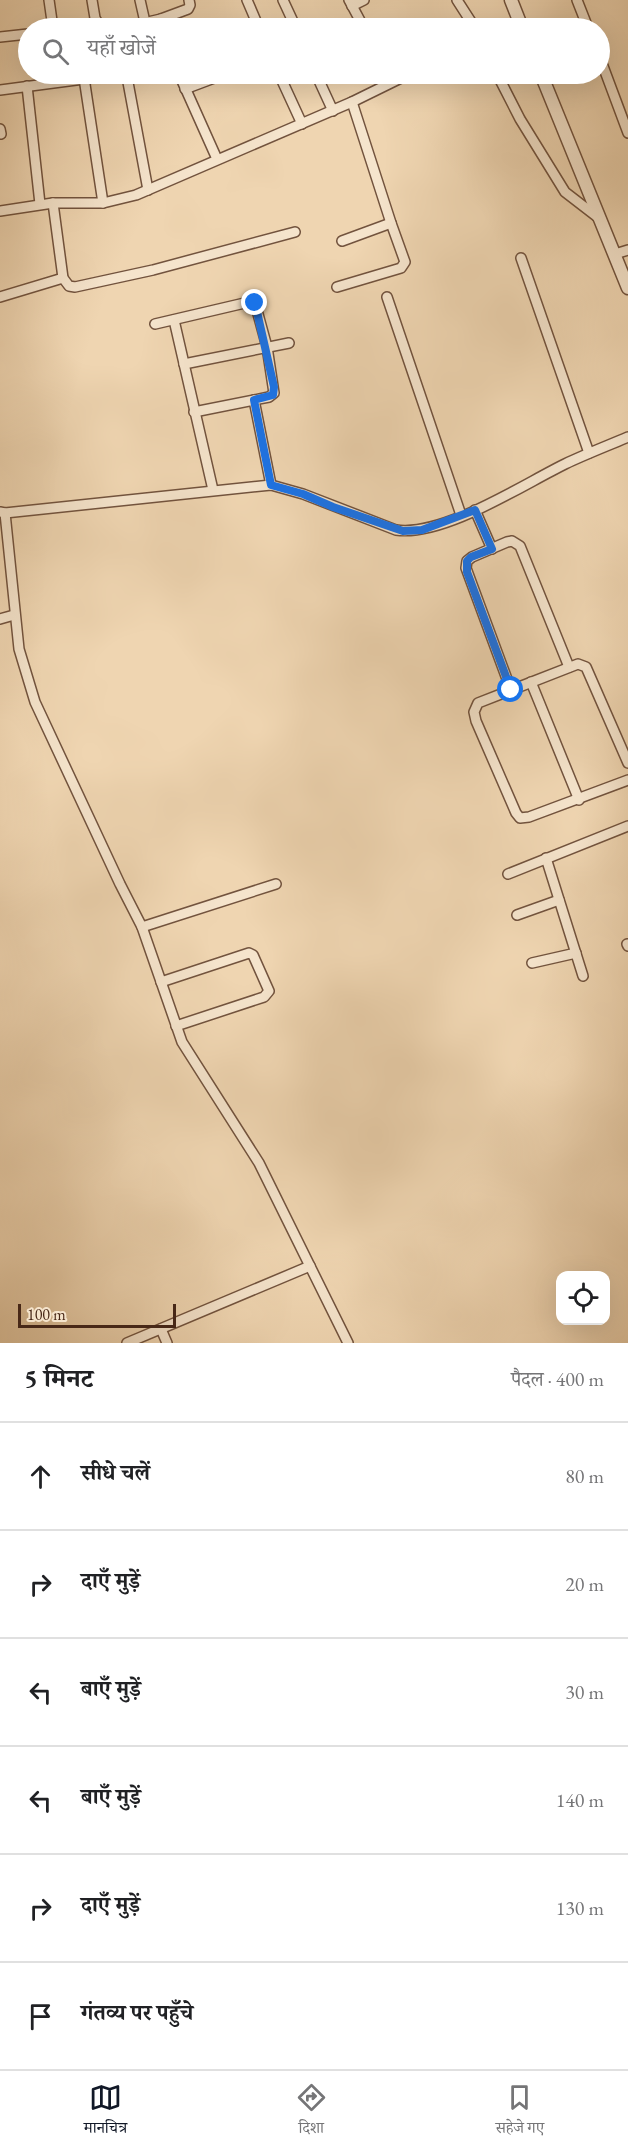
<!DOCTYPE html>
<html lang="hi">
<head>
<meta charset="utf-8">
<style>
	body { margin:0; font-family:"EB Garamond","Noto Serif Devanagari",serif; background:#f6f6f6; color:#202124 }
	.controls { position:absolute; right:18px; bottom:18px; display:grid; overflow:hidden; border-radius:12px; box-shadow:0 6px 24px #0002 }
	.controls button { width:54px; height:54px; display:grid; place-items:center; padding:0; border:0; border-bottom:2px solid #e0e0e0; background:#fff; color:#202124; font:30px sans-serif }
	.scale { position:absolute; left:18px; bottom:15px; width:158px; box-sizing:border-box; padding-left:6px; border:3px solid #482817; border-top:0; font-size:16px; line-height:21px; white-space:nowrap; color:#482817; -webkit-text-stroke:4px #f5e4cc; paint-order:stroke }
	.stop { position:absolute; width:18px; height:18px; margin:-14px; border:4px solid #1a73e8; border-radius:50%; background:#fff }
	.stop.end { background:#1a73e8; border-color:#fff; box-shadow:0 2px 6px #0008 }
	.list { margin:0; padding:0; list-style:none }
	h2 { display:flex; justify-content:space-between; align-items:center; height:78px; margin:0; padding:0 24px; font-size:26px }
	h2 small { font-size:20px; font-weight:400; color:#757577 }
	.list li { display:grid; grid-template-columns:39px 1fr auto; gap:18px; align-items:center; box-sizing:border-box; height:108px; padding:0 24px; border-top:2px solid #e0e0e0 }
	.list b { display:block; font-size:22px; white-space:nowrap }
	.list em { font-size:20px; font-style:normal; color:#757577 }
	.icon { flex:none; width:33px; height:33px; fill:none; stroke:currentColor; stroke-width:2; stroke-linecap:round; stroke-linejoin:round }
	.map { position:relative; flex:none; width:628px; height:1343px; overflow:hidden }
	.search { position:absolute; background:#fff; box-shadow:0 6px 24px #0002; left:18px; right:18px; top:18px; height:66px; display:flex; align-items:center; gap:15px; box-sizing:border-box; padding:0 21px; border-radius:33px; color:#757577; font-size:22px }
	.sheet { height:726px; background:#fff }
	nav { display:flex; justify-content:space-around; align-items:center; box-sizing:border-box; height:84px; border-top:2px solid #e0e0e0; background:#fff; font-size:16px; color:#757577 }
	nav a { display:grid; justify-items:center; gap:3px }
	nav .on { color:#111827 }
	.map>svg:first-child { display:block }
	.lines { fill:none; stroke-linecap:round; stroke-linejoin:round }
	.minor-casing { stroke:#72533e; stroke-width:12 }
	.tertiary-casing { stroke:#72533e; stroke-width:15 }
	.minor { stroke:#f5e4cc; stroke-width:9 }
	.tertiary { stroke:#f5e4cc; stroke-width:12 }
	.route { stroke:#1a73e8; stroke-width:8 }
</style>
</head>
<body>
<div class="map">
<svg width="628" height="1343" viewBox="0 0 628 1343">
	<rect width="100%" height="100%" fill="#efd5b1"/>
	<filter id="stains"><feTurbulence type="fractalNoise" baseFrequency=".00333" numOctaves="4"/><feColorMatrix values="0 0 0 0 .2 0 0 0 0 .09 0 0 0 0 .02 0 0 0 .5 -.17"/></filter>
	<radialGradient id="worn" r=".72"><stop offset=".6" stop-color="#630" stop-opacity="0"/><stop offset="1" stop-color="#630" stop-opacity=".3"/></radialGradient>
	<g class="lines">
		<defs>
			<g id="minor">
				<polyline points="49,0 53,28"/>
				<polyline points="92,0 95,18 101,28"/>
				<polyline points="140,0 145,22"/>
				<polyline points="247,0 259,28"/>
				<polyline points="283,0 296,28"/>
				<polyline points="349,0 364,28"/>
				<polyline points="457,0 475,28"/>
				<polyline points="577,0 588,28"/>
				<polyline points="352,6 364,0"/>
				<polyline points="122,28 161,19"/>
				<polyline points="164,28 161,19 188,9 190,5 189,0"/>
				<polyline points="0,37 28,34"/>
				<polyline points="600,58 628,133"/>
				<polyline points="123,74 127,77 148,190"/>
				<polyline points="179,74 217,159"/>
				<polyline points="279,74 302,124"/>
				<polyline points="316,74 333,111"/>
				<polyline points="497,74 520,119 565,192 600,219"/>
				<polyline points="84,78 103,203"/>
				<polyline points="27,86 40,204"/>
				<polyline points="185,89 225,74"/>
				<polyline points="0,90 122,74"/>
				<polyline points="0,129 1,134"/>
				<polyline points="53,203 63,278 69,286 75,287 153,270 295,232"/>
				<polyline points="0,211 53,203 103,203 136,195 352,102 409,74"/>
				<polyline points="342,241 391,223"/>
				<polyline points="615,254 628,250"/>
				<polyline points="521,258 589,453"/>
				<polyline points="337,287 401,268 405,262 391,223 352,102"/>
				<polyline points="0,297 63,278"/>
				<polyline points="387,297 461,515"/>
				<polyline points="174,320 213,490"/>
				<polyline points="155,324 249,302 255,303 267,347 274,393 269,397 194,412"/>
				<polyline points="184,364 289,343"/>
				<polyline points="254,400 271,485"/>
				<polyline points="475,510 492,549"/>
				<path d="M0,512L5,513L271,485L303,494L396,530C443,537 522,485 565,464C586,454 607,446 628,437"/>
				<polyline points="5,513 19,649 35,702 120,884 142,927 182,1042 259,1163 348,1343"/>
				<polyline points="0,619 14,615"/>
				<polyline points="531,682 579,800"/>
				<polyline points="511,690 466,568 467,561 472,557 507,542 512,541 520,546 569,667"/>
				<polyline points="628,763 586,667 578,664 478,703 474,712 476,721 516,813 520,818 529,817 628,780"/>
				<polyline points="546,858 583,976"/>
				<polyline points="508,874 628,826"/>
				<polyline points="517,915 559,900"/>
				<polyline points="142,927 276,884"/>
				<polyline points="627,944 628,946"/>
				<polyline points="532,963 576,953"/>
				<polyline points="161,982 249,953 253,955 269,991 264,997 176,1026"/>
				<polyline points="161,1329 167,1343"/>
				<polyline points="127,1343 310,1266"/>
			</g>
			<g id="tertiary">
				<polyline points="511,0 522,28"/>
				<polyline points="541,74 628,288"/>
			</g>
		</defs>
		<use href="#minor" class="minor-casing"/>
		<use href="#tertiary" class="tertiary-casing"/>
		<use href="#minor" class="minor"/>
		<use href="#tertiary" class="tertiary"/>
	</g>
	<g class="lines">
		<polyline class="route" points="255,303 274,387 273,395 254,400 271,485 303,494 333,507 403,531 422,530 475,510 492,549 471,557 467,561 467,572 511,690"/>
	</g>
	<rect width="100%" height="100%" filter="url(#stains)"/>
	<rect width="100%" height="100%" fill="url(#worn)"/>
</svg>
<div class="controls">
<button><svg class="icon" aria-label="locate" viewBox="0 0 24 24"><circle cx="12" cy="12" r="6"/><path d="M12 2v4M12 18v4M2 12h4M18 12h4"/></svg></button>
</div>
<div class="scale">100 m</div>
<div class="stop" style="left:511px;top:690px"></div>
<div class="stop end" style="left:255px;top:303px"></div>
<div class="search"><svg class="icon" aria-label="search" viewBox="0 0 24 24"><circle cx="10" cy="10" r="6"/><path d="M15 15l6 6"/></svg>यहाँ खोजें</div>
</div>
<section class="sheet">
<h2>5 मिनट<small>पैदल · 400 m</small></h2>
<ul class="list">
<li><svg class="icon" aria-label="ahead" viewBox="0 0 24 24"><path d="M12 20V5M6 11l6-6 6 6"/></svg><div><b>सीधे चलें</b></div><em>80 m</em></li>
<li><svg class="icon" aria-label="right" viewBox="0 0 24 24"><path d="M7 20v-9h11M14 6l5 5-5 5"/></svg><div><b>दाएँ मुड़ें</b></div><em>20 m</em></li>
<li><svg class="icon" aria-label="left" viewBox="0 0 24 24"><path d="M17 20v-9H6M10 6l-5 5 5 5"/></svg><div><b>बाएँ मुड़ें</b></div><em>30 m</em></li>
<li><svg class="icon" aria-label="left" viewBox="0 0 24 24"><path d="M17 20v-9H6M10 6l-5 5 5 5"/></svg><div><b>बाएँ मुड़ें</b></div><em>140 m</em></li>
<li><svg class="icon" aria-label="right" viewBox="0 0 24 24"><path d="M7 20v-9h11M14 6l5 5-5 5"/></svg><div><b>दाएँ मुड़ें</b></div><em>130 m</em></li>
<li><svg class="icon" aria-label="arrive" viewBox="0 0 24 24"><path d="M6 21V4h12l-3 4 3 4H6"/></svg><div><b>गंतव्य पर पहुँचे</b></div></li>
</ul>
</section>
<nav>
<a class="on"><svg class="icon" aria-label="map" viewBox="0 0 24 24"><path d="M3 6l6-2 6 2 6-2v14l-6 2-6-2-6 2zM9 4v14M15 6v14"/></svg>मानचित्र</a>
<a><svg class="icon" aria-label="directions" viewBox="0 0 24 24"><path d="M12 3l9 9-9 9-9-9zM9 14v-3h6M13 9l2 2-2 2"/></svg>दिशा</a>
<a><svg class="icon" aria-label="saved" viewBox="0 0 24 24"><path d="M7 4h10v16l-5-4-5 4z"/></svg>सहेजे गए</a>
</nav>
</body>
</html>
